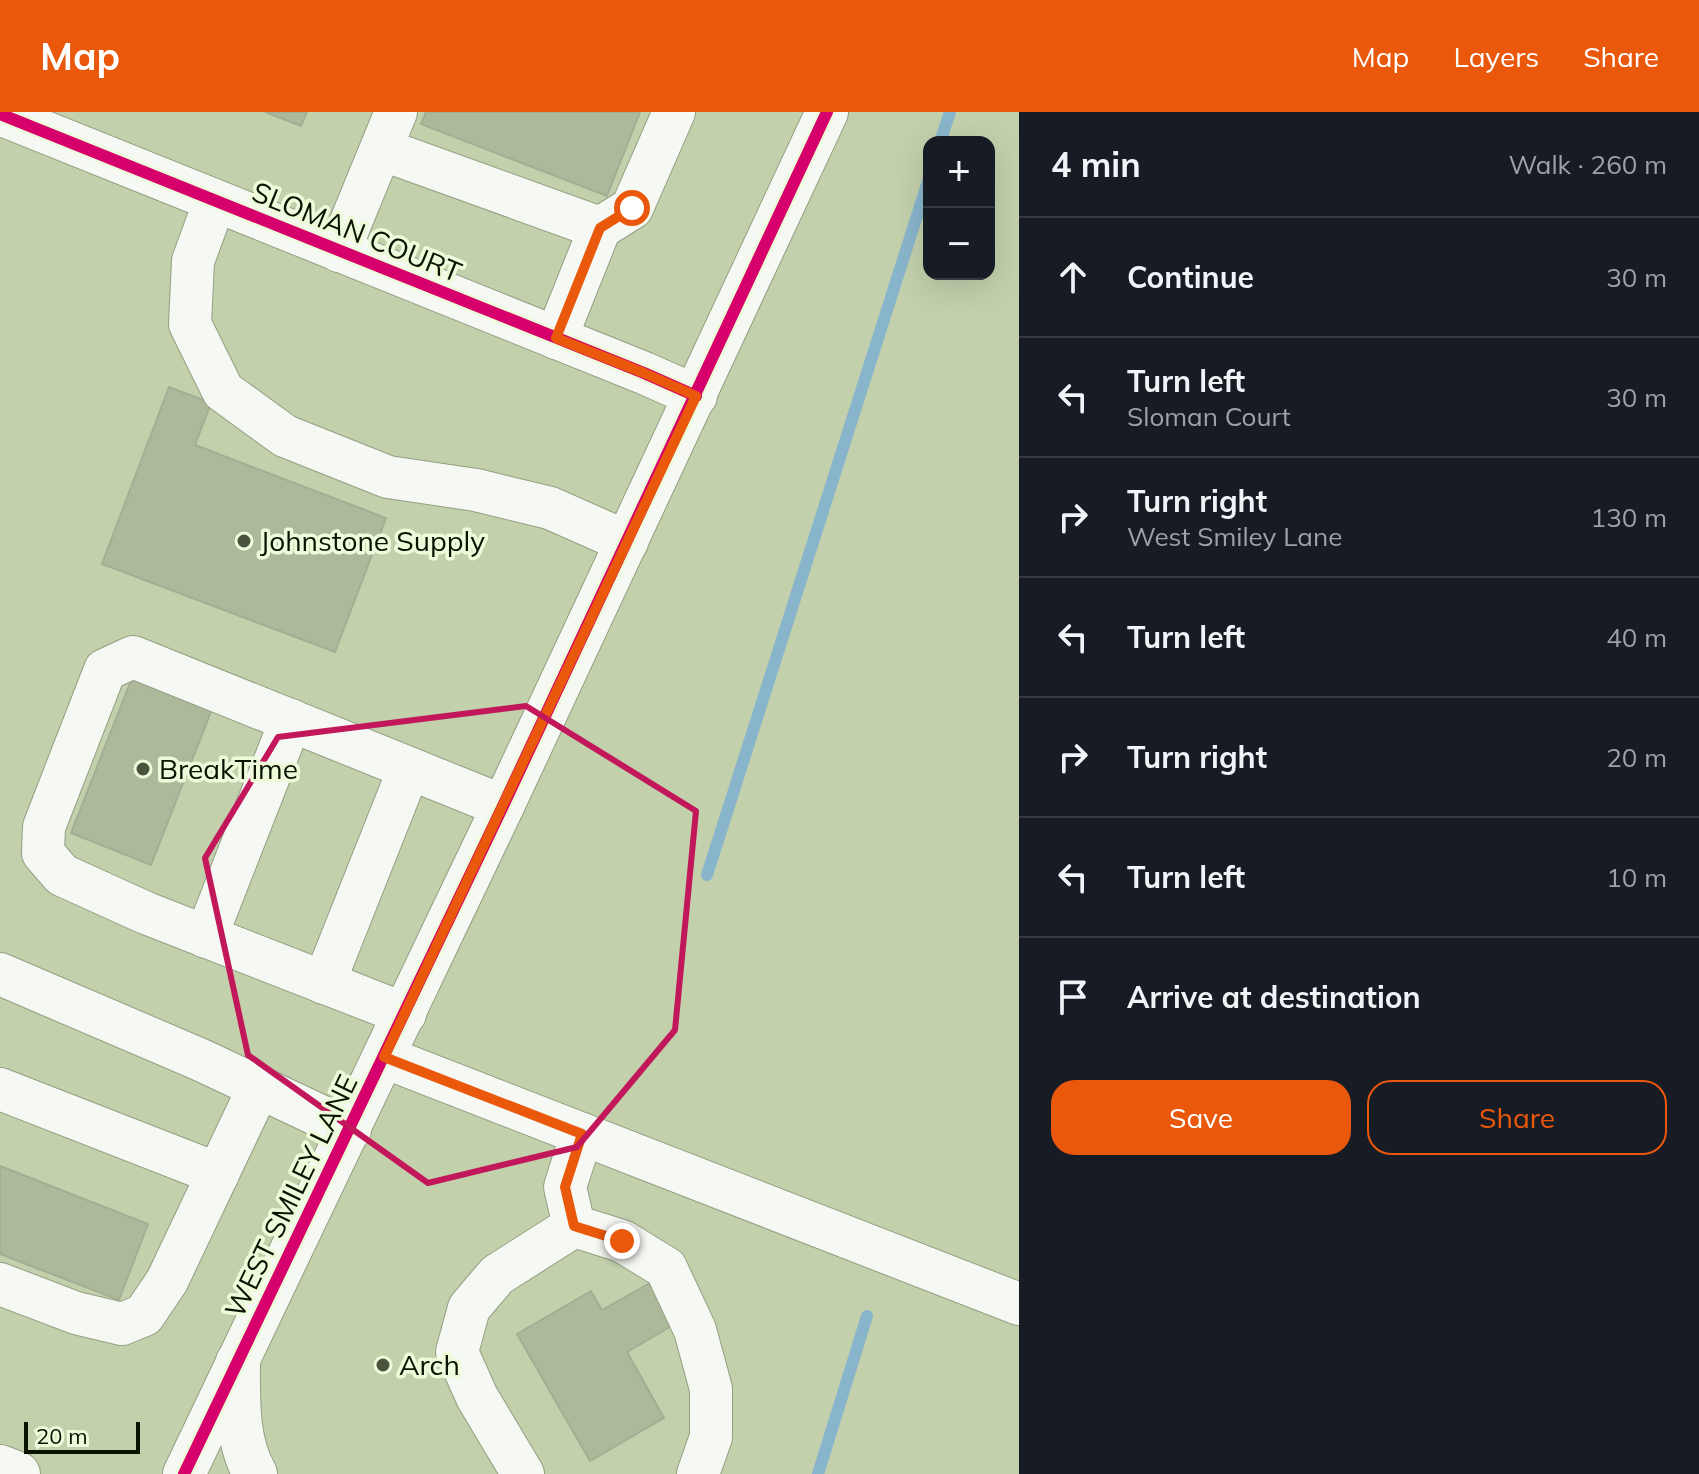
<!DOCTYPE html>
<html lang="en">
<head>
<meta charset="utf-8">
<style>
	body { margin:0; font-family:Mulish,sans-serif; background:#20242c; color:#f1f3f6 }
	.controls { position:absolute; right:24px; top:24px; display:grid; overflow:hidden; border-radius:16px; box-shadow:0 8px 32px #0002 }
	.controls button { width:72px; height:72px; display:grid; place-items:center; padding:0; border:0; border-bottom:2px solid #363941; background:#171b24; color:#f1f3f6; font:40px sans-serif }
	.scale { position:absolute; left:24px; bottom:20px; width:116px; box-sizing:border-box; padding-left:8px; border:4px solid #0a1200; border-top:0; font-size:22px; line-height:28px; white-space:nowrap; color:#0a1200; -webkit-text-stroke:6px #edfbda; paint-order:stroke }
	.stop { position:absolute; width:24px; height:24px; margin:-18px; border:6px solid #ea580c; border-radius:50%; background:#fff }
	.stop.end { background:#ea580c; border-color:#fff; box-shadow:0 2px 8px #0008 }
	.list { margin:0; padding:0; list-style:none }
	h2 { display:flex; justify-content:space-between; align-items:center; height:104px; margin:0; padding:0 32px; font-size:34px }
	h2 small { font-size:26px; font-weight:400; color:#9ea1a6 }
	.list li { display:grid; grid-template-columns:52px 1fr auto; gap:24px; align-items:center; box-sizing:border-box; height:120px; padding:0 32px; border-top:2px solid #363941 }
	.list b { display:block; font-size:30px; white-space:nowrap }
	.list p { margin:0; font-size:26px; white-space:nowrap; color:#9ea1a6 }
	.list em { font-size:26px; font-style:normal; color:#9ea1a6 }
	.actions { display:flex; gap:16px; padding:24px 32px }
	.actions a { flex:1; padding:18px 0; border:2px solid #ea580c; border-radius:24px; text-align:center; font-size:28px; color:#ea580c }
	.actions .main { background:#ea580c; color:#fff }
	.icon { flex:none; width:44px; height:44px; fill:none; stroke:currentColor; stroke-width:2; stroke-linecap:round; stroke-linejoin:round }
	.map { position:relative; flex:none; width:1019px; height:1362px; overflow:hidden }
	header { display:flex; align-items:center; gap:48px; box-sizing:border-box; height:112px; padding:0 40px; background:#ea580c; color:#fff }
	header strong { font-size:38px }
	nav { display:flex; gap:44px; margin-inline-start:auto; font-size:28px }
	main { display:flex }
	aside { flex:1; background:#171b24 }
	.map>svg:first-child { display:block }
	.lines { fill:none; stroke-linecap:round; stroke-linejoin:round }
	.stream { stroke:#89b5cc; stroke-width:12 }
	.building { fill:#adb99b; stroke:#a4ae92; stroke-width:2 }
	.minor-casing { stroke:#949f82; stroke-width:44 }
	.major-casing { stroke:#949f82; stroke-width:46 }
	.minor { stroke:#f6f8f3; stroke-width:42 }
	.major { stroke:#f6f8f3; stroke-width:44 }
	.cycleway-casing { stroke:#edfbda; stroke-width:17 }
	.cycleway { stroke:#d6006c; stroke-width:12 }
	.route { stroke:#ea580c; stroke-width:10 }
	.marked { fill:none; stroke:#c2185b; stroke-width:6; stroke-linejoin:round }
	.poi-dot { fill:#4a543c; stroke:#edfbda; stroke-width:3 }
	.labels { text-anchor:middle; stroke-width:7; stroke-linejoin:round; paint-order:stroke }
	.street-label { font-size:28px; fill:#0a1200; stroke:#edfbda }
	.poi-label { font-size:28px; fill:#0a1200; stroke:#edfbda; text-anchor:start }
</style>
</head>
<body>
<header>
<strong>Map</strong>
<nav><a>Map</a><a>Layers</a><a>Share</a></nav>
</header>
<main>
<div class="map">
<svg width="1019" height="1362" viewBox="0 0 1019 1362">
	<rect width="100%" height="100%" fill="#c2d0ac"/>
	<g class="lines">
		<g class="stream">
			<polyline points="940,30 950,0"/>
			<polyline points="707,763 929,66"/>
			<polyline points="818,1362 867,1204"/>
		</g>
	</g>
	<g class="building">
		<polygon points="265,0 307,0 301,14"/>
		<polygon points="426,0 640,0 607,84 421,12"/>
		<polygon points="169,275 211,291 195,333 386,406 335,540 102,452"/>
		<polygon points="134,561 214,592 151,753 71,721"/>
		<polygon points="0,1054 148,1112 119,1188 0,1142"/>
		<polygon points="664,1163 687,1205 627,1240 664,1306 590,1349 517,1222 591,1179 602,1198"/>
	</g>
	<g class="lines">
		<defs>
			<g id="minor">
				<polyline points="0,2 644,261 696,284"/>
				<polyline points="381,37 600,116"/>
				<polyline points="215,89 193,149 190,212 223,279 285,324 388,365 476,378 550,396 627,430"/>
				<polyline points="339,139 396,0"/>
				<polyline points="556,226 600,116 632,96 674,0"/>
				<polyline points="206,825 291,608"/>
				<polyline points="0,862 201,948 350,1018"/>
				<polyline points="324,871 409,657"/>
				<polyline points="405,902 146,801 62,763 43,741 44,715 105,558 133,545 503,694"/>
				<polyline points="384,945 1019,1192"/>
				<polyline points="0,977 218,1062"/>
				<polyline points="574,1114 622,1129 666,1156 695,1218 711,1277 711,1325 698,1362"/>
				<polyline points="574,1114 565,1075 582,1022"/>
				<polyline points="0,1172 76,1201 122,1212 144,1203 167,1169 259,975"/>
				<polyline points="184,1362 503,694 827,0"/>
				<polyline points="523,1362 477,1285 457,1240 469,1196 497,1163 574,1114"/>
			</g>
			<g id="major">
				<path d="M238,1250C238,1287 236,1329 255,1362"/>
				<polyline points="0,1355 18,1362"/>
			</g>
		</defs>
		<use href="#minor" class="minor-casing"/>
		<use href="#major" class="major-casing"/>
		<use href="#minor" class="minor"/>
		<use href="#major" class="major"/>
		<defs>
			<g id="cycleway">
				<polyline points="0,2 644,261 696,284"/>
				<polyline points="184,1362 503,694 827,0"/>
			</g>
		</defs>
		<use href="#cycleway" class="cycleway-casing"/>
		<use href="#cycleway" class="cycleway"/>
	</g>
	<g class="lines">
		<polyline class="route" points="622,1129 574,1114 565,1075 582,1022 384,945 696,284 644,261 556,226 600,116 632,96"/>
	</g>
	<path class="marked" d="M526,594L696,699L675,918L577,1035L428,1071L248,943L205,746L278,625Z"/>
	<g class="poi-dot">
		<circle cx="244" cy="429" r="8"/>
		<circle cx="143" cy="657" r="8"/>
		<circle cx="383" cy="1253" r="8"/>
	</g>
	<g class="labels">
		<g class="street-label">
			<text transform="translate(357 120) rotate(22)" y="10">SLOMAN COURT</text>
			<text transform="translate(291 1084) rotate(-64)" y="10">WEST SMILEY LANE</text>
		</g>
		<g class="poi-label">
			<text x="260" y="439">Johnstone Supply</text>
			<text x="159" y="667">BreakTime</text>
			<text x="399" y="1263">Arch</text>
		</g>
	</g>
</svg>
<div class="controls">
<button>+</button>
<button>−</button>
</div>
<div class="scale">20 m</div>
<div class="stop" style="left:632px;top:96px"></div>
<div class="stop end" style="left:622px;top:1129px"></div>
</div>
<aside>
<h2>4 min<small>Walk · 260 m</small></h2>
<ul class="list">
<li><svg class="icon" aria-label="ahead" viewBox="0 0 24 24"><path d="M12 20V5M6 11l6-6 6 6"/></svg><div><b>Continue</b></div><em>30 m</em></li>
<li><svg class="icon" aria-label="left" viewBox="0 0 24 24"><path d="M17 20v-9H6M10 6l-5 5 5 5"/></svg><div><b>Turn left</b><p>Sloman Court</p></div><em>30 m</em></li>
<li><svg class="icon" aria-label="right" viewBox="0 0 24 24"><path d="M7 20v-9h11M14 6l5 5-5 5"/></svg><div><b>Turn right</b><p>West Smiley Lane</p></div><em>130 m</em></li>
<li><svg class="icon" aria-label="left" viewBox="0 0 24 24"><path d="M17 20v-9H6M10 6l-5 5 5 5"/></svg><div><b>Turn left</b></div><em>40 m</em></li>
<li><svg class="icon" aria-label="right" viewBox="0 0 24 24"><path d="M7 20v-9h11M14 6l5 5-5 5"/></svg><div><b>Turn right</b></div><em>20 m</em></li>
<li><svg class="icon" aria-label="left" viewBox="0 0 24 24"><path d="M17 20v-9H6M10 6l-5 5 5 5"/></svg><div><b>Turn left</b></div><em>10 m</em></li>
<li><svg class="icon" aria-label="arrive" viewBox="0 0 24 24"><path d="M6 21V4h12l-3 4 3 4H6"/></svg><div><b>Arrive at destination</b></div></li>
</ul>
<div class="actions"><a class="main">Save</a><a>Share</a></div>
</aside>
</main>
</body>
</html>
